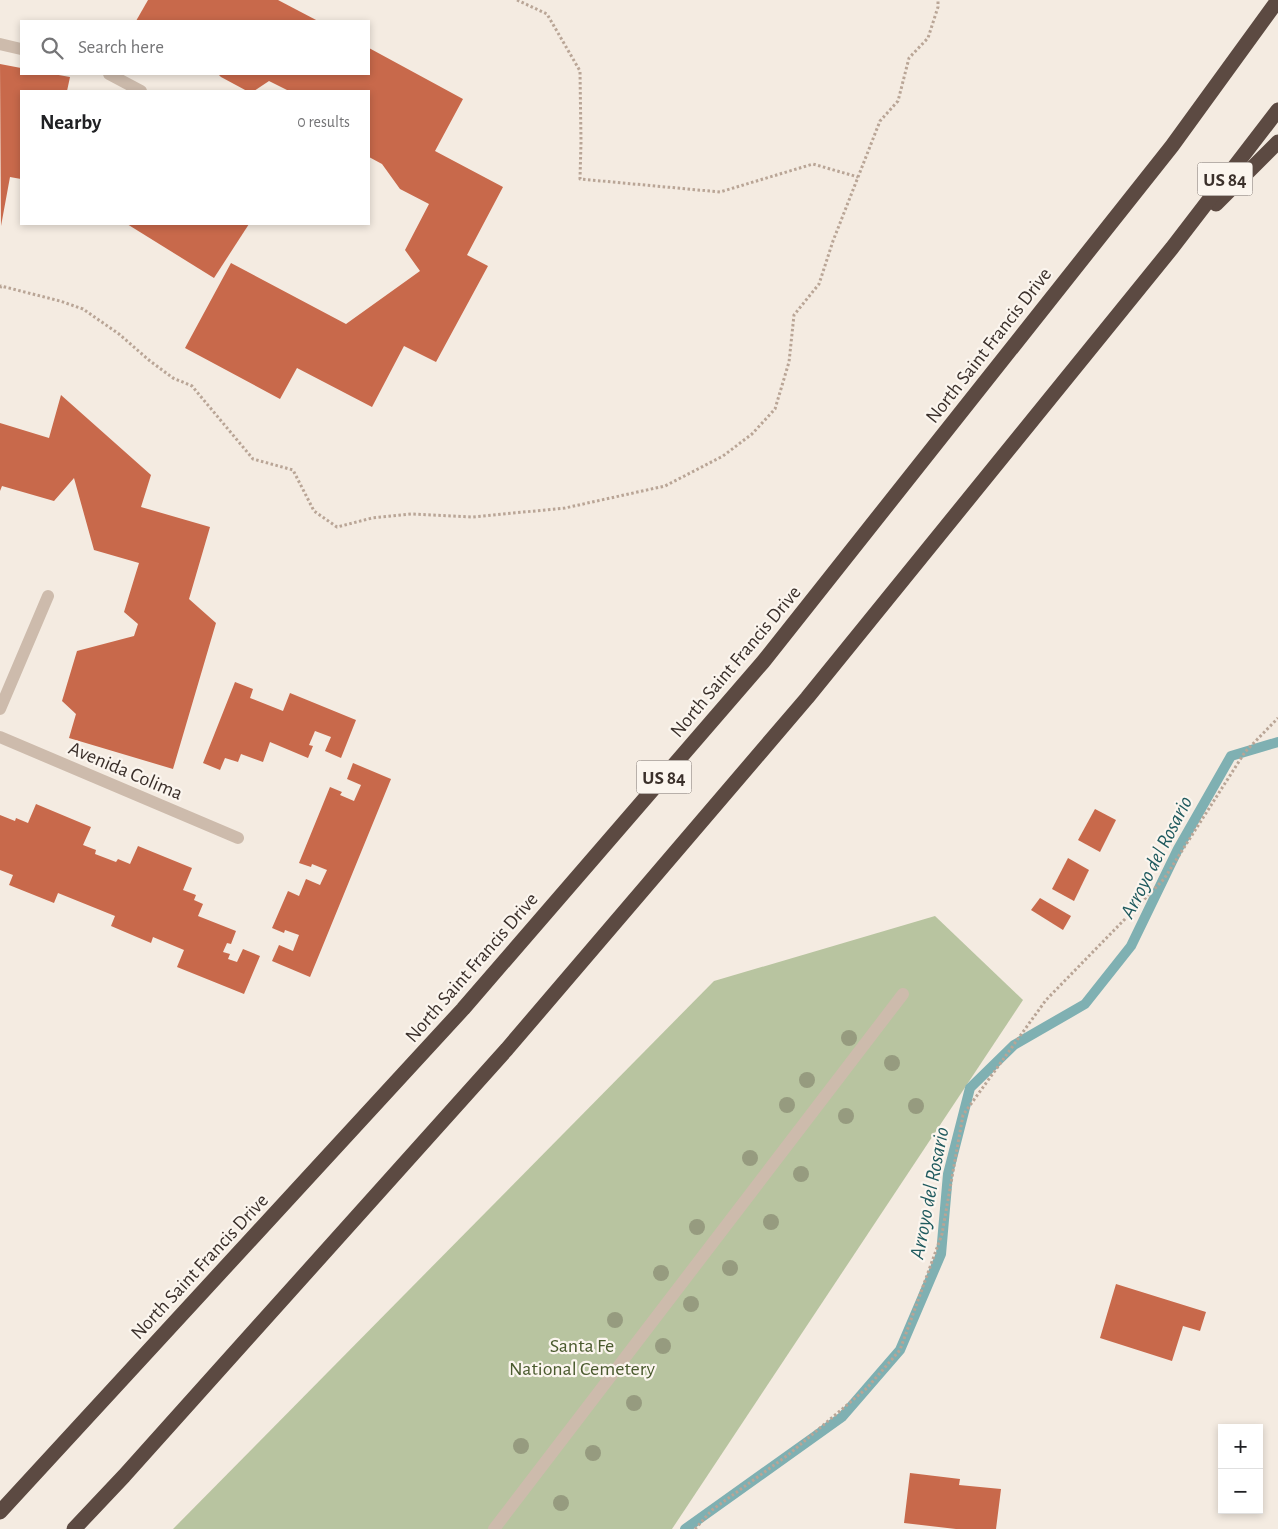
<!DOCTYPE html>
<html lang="en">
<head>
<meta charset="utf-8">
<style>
	body { margin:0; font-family:"Alegreya Sans",sans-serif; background:#f2f2f2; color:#202124 }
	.controls { position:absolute; right:15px; bottom:15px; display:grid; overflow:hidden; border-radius:0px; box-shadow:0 2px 8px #0003 }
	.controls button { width:45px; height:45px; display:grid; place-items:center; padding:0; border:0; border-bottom:1px solid #e0e0e0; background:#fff; color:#202124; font:25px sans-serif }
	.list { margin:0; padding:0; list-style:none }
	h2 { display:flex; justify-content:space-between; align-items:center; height:65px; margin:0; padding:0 20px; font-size:21px }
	h2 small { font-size:16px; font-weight:400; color:#757577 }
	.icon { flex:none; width:28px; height:28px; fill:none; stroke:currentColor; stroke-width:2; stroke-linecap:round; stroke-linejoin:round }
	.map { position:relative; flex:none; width:1278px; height:1529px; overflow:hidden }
	.search { position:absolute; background:#fff; box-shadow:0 2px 8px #0003; left:20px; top:20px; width:350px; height:55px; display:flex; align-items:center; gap:12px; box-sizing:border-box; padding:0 18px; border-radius:0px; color:#757577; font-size:19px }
	.panel { position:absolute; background:#fff; box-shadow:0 2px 8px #0003; left:20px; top:90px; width:350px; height:135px; border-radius:0px }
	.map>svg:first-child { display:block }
	.green { fill:#b8c4a0 }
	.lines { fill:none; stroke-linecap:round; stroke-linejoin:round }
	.stream { stroke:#7fb0b2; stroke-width:10 }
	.building { fill:#c8694b }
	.path { stroke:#b9a596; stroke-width:3; stroke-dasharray:2.5 2.5; stroke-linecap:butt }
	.service { stroke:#cdbbac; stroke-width:12 }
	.minor { stroke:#cdbbac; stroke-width:12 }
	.motorway { stroke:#5c4a42; stroke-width:15 }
	.tree { fill:#969b7f }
	.labels { text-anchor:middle; stroke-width:4.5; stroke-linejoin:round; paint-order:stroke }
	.shield { fill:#fbf5ee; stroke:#756b66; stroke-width:1 }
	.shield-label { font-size:19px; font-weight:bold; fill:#3b302b }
	.street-label { font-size:20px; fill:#3b302b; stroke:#fbf5ee }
	.park-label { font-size:20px; fill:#4a5a2e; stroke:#fbf5ee }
	.water-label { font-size:21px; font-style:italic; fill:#1f5a5e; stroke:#fbf5ee }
</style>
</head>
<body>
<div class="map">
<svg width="1278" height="1529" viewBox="0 0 1278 1529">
	<rect width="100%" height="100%" fill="#f4ebe1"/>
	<polygon class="green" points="935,916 1023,1000 672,1529 173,1529 714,981"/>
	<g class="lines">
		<polyline class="stream" points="685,1529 842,1417 900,1350 941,1254 948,1174 970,1088 1014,1045 1085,1004 1131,946 1178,849 1231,756 1278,742"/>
	</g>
	<g class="building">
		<polygon points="148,0 278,0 318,21 136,21"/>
		<polygon points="369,48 463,99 435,151 503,187 467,255 488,266 436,362 404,346 372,407 297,368 280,399 185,348 231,263 346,324 420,271 405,250 429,204 400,189 382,164 369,157 369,91 289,91 269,81 254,91 247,91 221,77 218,74 369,74"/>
		<polygon points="0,64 21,68 21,74 53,74 70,77 67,91 21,91 21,179 10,177 1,226"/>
		<polygon points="127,224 249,224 214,278"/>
		<polygon points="61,395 151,475 141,507 210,527 189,599 216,623 173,769 69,738 76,714 62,701 77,651 134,636 138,624 124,612 139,563 94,550 74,478 54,501 2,486 0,491 0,423 49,438"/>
		<polygon points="235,682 253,689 250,698 283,711 290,693 356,720 341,758 325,751 331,737 315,731 309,745 313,746 308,758 270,742 263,762 241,754 238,762 225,758 220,770 203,763"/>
		<polygon points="353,763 391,779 310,977 272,961 279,945 293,951 299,935 285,930 284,933 272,928 288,891 299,896 306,879 320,885 327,870 312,864 311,867 299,863 330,787 342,792 340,795 354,801 361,785 347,779"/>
		<polygon points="36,804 91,827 83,845 96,850 95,854 116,862 118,859 130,864 138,846 192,868 183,890 196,895 194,900 203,904 198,916 236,931 231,944 227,943 223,952 230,954 228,959 237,962 243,949 260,956 244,994 177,967 184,950 153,937 151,943 111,926 115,916 58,893 54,903 9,885 13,875 0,870 0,815 15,821 16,818 28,823"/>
		<polygon points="1095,809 1116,820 1100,852 1078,840"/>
		<polygon points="1068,858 1089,870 1074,901 1052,889"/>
		<polygon points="1040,898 1071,916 1063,930 1031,910"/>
		<polygon points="1116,1284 1206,1312 1200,1331 1183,1326 1172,1361 1100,1338"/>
		<polygon points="910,1473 960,1479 959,1485 1001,1489 996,1529 956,1529 904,1523"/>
	</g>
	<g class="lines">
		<g class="path">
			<polyline points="517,0 547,14 580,71 581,142 580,179 720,192 813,164 858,177"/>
			<polyline points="0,288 1,286 60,301 83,309 119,334 150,361 173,378 192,386 253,459 293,470 314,511 337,527 372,518 412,514 473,517 565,508 624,495 665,486 723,456 752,434 775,409 789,362 794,315 819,284 833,241 880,121 898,101 909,58 928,38 938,7 938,0"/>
			<polyline points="695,1529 712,1510 788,1455 867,1388 900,1350 942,1234 963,1115 1046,1000 1164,879 1245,752 1278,718"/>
		</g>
		<g class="service">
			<polyline points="0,709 48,596"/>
			<polyline points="494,1529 903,994"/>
		</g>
		<g class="minor">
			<polyline points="0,44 21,49"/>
			<polyline points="109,74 141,91"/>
			<polyline points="0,737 238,838"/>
		</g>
		<g class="motorway">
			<polyline points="1216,204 1278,142"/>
			<polyline points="0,1512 463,1009 763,662 1172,146 1278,0"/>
			<polyline points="74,1529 124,1476 507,1049 807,698 1172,248 1278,110"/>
		</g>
	</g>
	<g class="tree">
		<circle cx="849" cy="1038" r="8"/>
		<circle cx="892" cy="1063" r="8"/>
		<circle cx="807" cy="1080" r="8"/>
		<circle cx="787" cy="1105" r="8"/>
		<circle cx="916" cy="1106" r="8"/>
		<circle cx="846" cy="1116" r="8"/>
		<circle cx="750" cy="1158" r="8"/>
		<circle cx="801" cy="1174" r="8"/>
		<circle cx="771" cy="1222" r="8"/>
		<circle cx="697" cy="1227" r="8"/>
		<circle cx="730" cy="1268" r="8"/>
		<circle cx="661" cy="1273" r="8"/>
		<circle cx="691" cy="1304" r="8"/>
		<circle cx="615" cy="1320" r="8"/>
		<circle cx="663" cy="1346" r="8"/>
		<circle cx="634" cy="1403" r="8"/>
		<circle cx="521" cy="1446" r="8"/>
		<circle cx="593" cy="1453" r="8"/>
		<circle cx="561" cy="1503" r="8"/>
	</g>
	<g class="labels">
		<g class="shield">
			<rect x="1197.5" y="162.5" width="55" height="33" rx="4"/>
			<rect x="636.5" y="760.5" width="55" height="33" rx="4"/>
		</g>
		<g class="shield-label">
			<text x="1225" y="186">US 84</text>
			<text x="664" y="784">US 84</text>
		</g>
		<g class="street-label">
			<text transform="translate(988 345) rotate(-52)" y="7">North Saint Francis Drive</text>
			<text transform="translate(735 661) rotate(-50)" y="7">North Saint Francis Drive</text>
			<text transform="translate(126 770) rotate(23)" y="7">Avenida Colima</text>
			<text transform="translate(471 967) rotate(-49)" y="7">North Saint Francis Drive</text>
			<text transform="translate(199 1266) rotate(-47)" y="7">North Saint Francis Drive</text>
		</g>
		<g class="park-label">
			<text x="582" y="1352">Santa Fe<tspan x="582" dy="23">National Cemetery</tspan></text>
		</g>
		<g class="water-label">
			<text transform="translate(1156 857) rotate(-63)" y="7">Arroyo del Rosario</text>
			<text transform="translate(929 1193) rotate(-79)" y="7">Arroyo del Rosario</text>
		</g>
	</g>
</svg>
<div class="controls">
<button>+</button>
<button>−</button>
</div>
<div class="search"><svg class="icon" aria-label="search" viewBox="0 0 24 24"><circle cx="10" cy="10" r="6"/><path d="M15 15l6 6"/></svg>Search here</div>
<section class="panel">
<h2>Nearby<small>0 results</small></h2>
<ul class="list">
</ul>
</section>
</div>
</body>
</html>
